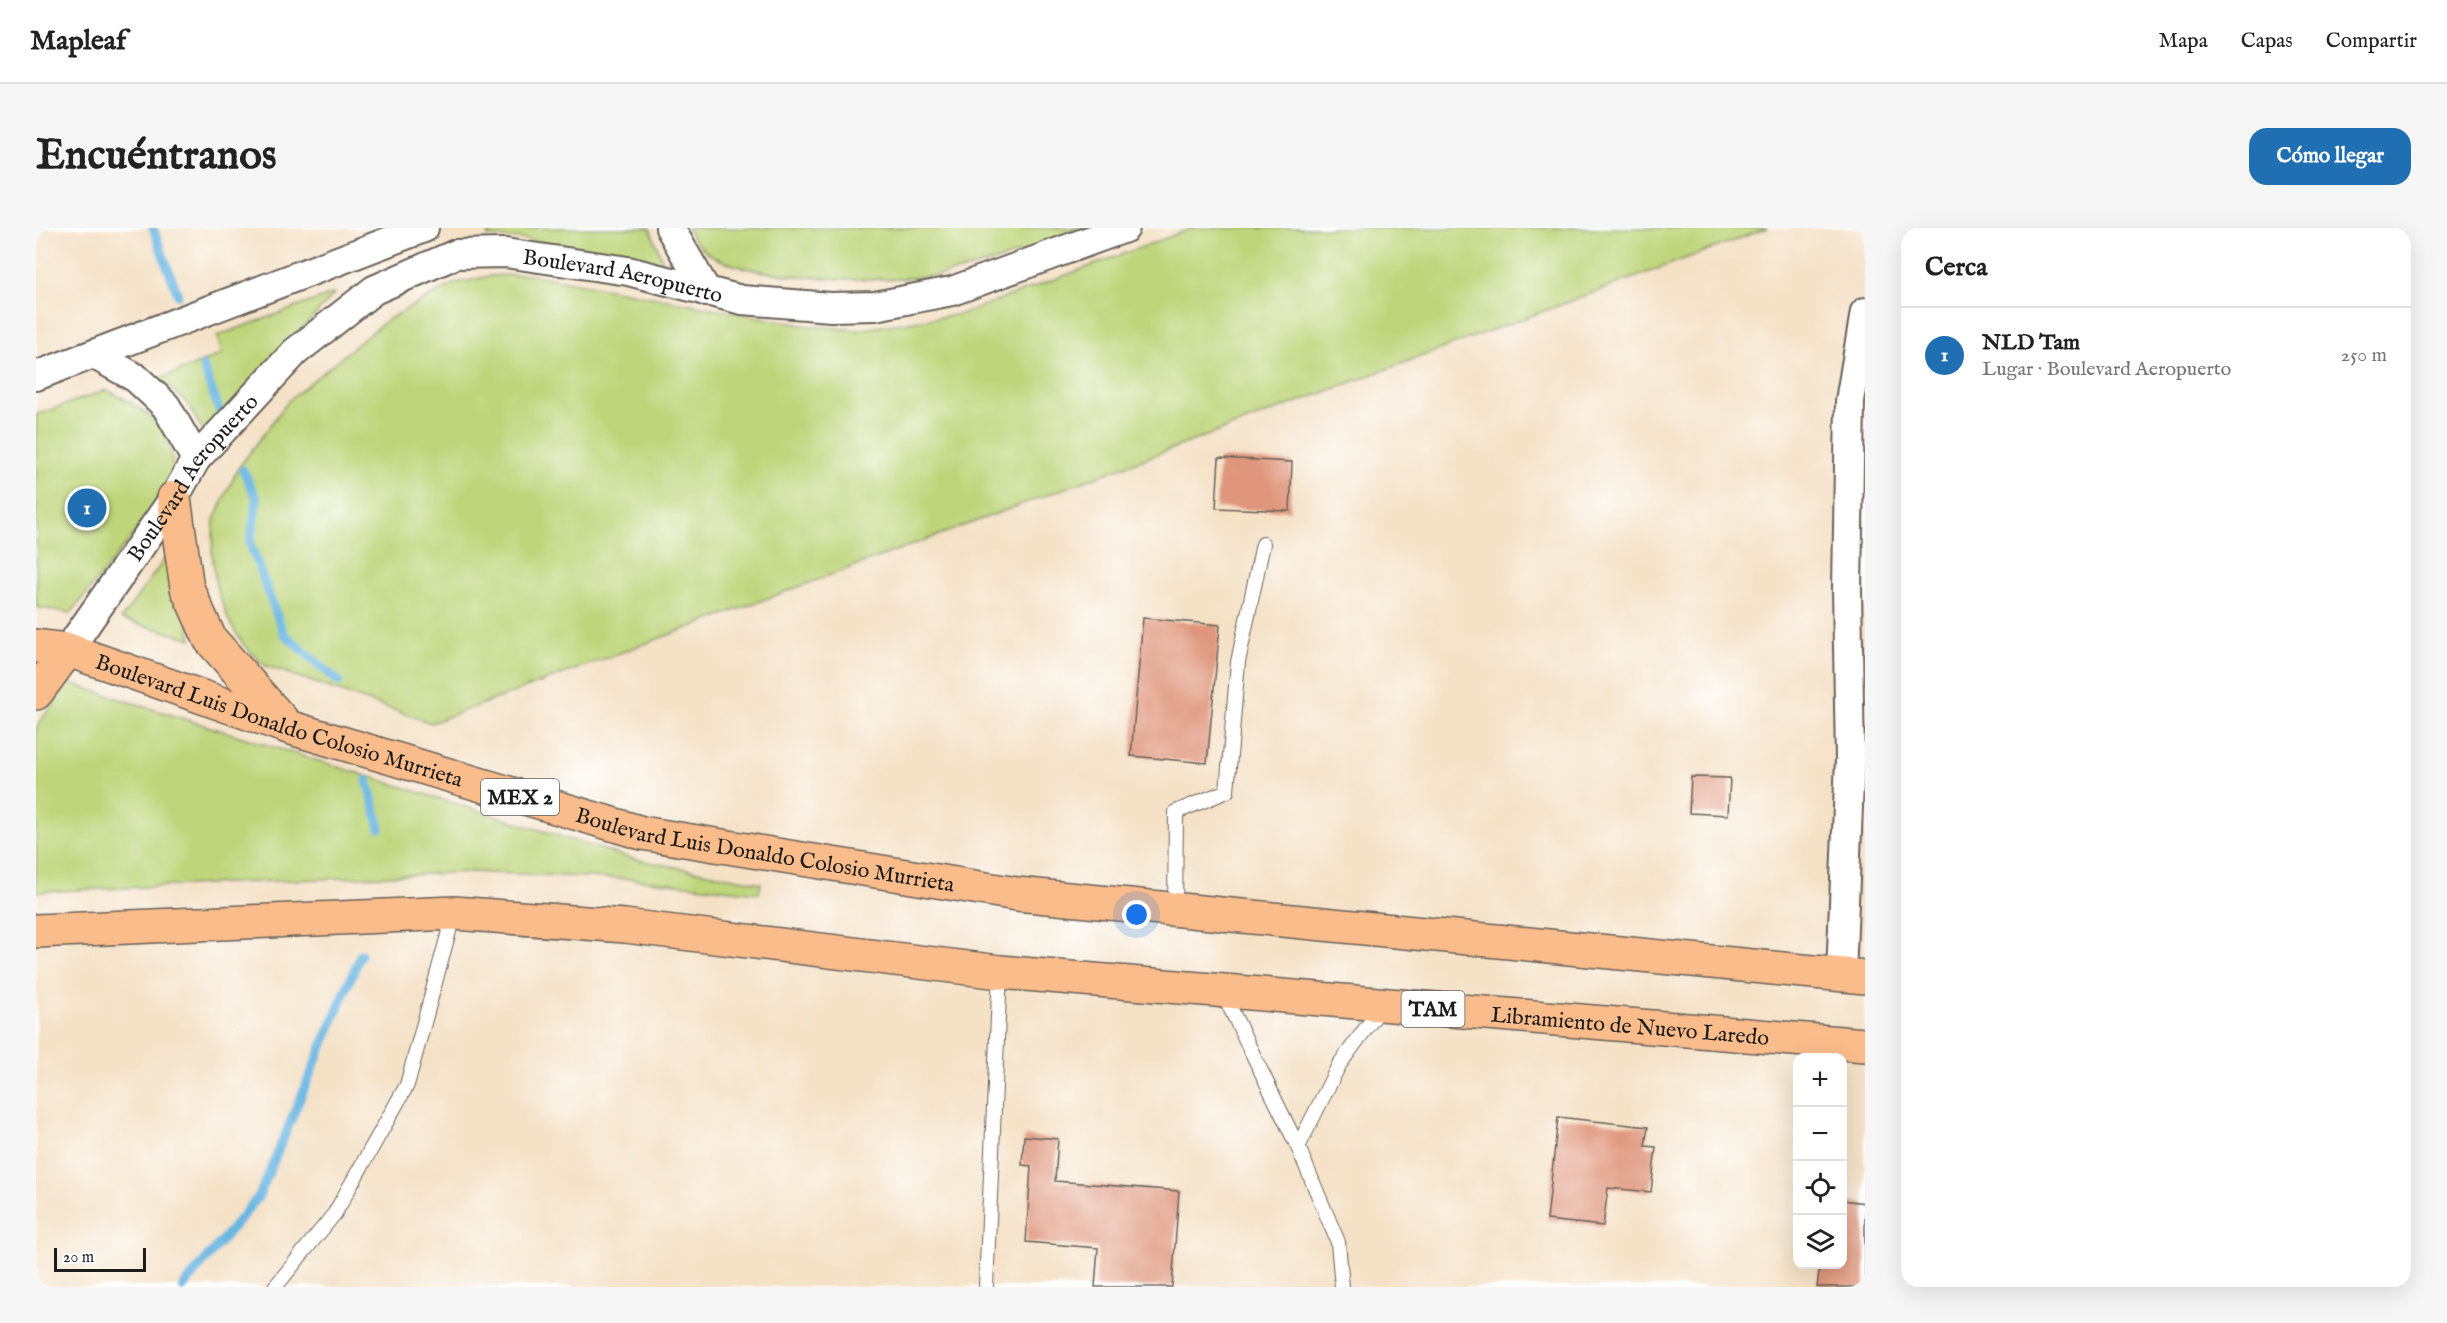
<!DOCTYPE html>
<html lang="es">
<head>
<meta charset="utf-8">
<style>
	body { margin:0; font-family:"IM FELL English",serif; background:#f6f6f6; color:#222 }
	.controls { position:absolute; right:18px; bottom:18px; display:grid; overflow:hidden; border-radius:12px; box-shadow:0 6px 24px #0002 }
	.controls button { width:54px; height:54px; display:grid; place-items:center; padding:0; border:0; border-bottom:2px solid #e0e0e0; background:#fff; color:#222; font:30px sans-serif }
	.scale { position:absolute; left:18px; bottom:15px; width:92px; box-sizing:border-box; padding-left:6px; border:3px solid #1c1c1c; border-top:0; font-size:16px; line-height:21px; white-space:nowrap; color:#1c1c1c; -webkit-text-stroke:4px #fff; paint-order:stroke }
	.you { position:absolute; left:1101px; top:687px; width:21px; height:21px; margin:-15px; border:4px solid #fff; border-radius:50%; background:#1a73e8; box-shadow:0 0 0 9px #1a73e833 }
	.badge { display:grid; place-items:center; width:39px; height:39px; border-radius:50%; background:#1f6fb2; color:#fff; font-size:20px; font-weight:700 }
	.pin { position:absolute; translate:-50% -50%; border:3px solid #fff; box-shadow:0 2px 6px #0006 }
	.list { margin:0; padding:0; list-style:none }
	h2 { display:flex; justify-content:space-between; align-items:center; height:78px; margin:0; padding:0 24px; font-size:26px }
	h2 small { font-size:20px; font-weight:400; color:#767676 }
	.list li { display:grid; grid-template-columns:39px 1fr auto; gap:18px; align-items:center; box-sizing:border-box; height:96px; padding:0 24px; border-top:2px solid #e0e0e0 }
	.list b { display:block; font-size:22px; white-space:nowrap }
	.list p { margin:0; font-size:20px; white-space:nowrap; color:#767676 }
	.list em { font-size:20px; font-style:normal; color:#767676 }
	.icon { flex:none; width:33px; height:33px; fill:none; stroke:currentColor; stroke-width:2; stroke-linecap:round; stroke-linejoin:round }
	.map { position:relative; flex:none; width:1829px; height:1059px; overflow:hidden; border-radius:18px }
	header { display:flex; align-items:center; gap:36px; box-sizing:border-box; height:84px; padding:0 30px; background:#fff; border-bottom:2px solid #e0e0e0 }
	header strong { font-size:28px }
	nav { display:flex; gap:33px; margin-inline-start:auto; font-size:21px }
	.intro { display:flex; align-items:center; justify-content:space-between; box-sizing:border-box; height:144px; padding:0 36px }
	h1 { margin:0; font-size:42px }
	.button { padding:15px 27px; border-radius:18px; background:#1f6fb2; color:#fff; font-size:21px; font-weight:700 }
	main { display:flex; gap:36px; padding:0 36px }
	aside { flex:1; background:#fff; border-radius:18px; box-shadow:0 6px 24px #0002 }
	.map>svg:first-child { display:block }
	.green { fill:#bed57a; stroke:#6d784b; stroke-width:1.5 }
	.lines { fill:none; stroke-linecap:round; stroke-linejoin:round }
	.stream { stroke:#68b6e2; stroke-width:9 }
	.building { fill:#df967b }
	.lane-casing { stroke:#686158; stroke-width:16 }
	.street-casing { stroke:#686158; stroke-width:32 }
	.highway-casing { stroke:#686158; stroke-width:36 }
	.lane { stroke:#fff; stroke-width:14 }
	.street { stroke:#fff; stroke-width:28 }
	.highway { stroke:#fabc8b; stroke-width:33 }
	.labels { text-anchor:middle; stroke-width:4.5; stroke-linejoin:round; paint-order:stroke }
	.shield { fill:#fff; stroke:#606060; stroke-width:1.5 }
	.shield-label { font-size:21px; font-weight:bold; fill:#1c1c1c }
	.street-label { font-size:22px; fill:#1c1c1c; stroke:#fff }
</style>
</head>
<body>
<header>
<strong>Mapleaf</strong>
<nav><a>Mapa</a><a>Capas</a><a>Compartir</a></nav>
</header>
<div class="intro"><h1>Encuéntranos</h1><a class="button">Cómo llegar</a></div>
<main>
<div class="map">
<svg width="1829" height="1059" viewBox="0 0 1829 1059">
	<rect width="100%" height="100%" fill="#fff"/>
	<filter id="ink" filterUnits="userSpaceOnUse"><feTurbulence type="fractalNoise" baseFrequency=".0167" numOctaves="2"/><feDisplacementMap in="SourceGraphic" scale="12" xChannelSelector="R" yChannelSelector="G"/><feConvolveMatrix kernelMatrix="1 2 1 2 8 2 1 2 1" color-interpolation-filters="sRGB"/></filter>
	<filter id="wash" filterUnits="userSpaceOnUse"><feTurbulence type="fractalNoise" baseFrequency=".008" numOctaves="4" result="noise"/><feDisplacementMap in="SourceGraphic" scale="24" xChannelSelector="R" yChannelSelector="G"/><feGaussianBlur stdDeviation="1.35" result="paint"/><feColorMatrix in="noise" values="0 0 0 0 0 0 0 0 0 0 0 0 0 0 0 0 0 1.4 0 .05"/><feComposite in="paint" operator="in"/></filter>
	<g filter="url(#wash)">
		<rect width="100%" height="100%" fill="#f4e1c6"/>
		<g class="green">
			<polygon points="452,0 614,0 628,37 502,13 452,8"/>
			<path d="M651,0H1052C1005,18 958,36 909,46C859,56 733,52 687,33C672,27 657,15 651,0Z"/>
			<polygon points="1157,0 1732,0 395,495 228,437 207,416 193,393 180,358 176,324 178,292 201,242 253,172 351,92 417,56 454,48 492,46 766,97 821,102 925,86"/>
			<polygon points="299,65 169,206 151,175 124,151 186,126 181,108"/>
			<path d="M70,162C117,183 140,203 137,257L35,385L0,379V187Z"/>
			<polygon points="136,321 156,411 85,391"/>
			<polygon points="33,455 597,631 725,655 723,665 596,651 435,644 0,664 0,499"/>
		</g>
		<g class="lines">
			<g class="stream">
				<polyline points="117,0 142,67"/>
				<polyline points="167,138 183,182"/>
				<polyline points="207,242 221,271 214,316 248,406 303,454"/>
				<polyline points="331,552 344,600"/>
				<polyline points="147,1059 223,968 325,726"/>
			</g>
		</g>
		<g id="blocks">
			<g class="building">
				<polygon points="1183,230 1256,234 1254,283 1180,280"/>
				<polygon points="1107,390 1184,397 1171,535 1095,528"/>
				<polygon points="1655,549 1694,550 1692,587 1653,585"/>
				<polygon points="1522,889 1612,899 1609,918 1620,919 1615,964 1572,960 1567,998 1511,992"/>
				<polygon points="988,908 1022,911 1019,953 1143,963 1136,1059 1059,1059 1062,1020 990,1014 995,938 986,937"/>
				<polygon points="1806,972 1829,975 1829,1059 1781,1059 1784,1036 1806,1036"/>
			</g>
		</g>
	</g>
	<g filter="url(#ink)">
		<use href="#blocks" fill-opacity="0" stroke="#686158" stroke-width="1.5"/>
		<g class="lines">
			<defs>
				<g id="lane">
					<polyline points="1139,682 1140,584 1191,563 1202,434 1227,316"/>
					<polyline points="1187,765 1262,919 1302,1014 1306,1059"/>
					<polyline points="1262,919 1303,837 1347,777"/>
					<polyline points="239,1059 299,985 371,857 418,685"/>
					<polyline points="950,1059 964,744"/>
				</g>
				<g id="street">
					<polyline points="634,0 671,64"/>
					<polyline points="59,127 100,150 130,178 160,231"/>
					<polyline points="0,148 388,0"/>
					<path id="s1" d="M32,422L138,270L160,231L259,124L338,62L420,26L469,25L592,43L706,72L795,79L839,78L916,63L1089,0"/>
					<polyline points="1805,747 1814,531 1811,362 1814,173 1829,84"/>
				</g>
				<g id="highway">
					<polyline points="138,270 151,360 174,411 251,498"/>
					<path id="s2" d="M0,418L32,422L252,499L606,605L981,666L1829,749"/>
					<polyline points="0,465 32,422"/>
					<path id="s3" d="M0,703L418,685L589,698L964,744L1829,817"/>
				</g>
			</defs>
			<use href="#lane" class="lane-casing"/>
			<use href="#street" class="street-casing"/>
			<use href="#highway" class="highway-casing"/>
			<use href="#lane" class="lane"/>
			<use href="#street" class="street"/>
			<use href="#highway" class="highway"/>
		</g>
	</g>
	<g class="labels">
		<g class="shield">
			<rect x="445" y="551" width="78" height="36" rx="4.5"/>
			<rect x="1365.5" y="763" width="63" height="36" rx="4.5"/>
		</g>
		<g class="shield-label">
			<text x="484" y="576">MEX 2</text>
			<text x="1397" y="788">TAM</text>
		</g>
		<g class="street-label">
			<text dy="8" stroke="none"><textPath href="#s1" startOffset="735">Boulevard Aeropuerto</textPath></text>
			<text dy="8" stroke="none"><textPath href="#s1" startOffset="213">Boulevard Aeropuerto</textPath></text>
			<text dy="8" stroke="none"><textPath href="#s2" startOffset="255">Boulevard Luis Donaldo Colosio Murrieta</textPath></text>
			<text dy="8" stroke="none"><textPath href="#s2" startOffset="759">Boulevard Luis Donaldo Colosio Murrieta</textPath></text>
			<text dy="8" stroke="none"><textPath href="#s3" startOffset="1600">Libramiento de Nuevo Laredo</textPath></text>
		</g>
	</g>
</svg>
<div class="controls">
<button>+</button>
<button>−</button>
<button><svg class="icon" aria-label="locate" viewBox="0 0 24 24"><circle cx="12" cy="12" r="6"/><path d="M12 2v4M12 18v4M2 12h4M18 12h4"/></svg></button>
<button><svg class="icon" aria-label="layers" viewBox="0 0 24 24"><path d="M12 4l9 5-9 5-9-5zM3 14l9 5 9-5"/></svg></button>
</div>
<div class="scale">20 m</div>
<div class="you"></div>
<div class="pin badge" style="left:51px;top:280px">1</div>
</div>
<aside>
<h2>Cerca<small></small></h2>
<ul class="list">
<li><span class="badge">1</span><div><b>NLD Tam</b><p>Lugar · Boulevard Aeropuerto</p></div><em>250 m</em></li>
</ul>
</aside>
</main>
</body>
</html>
